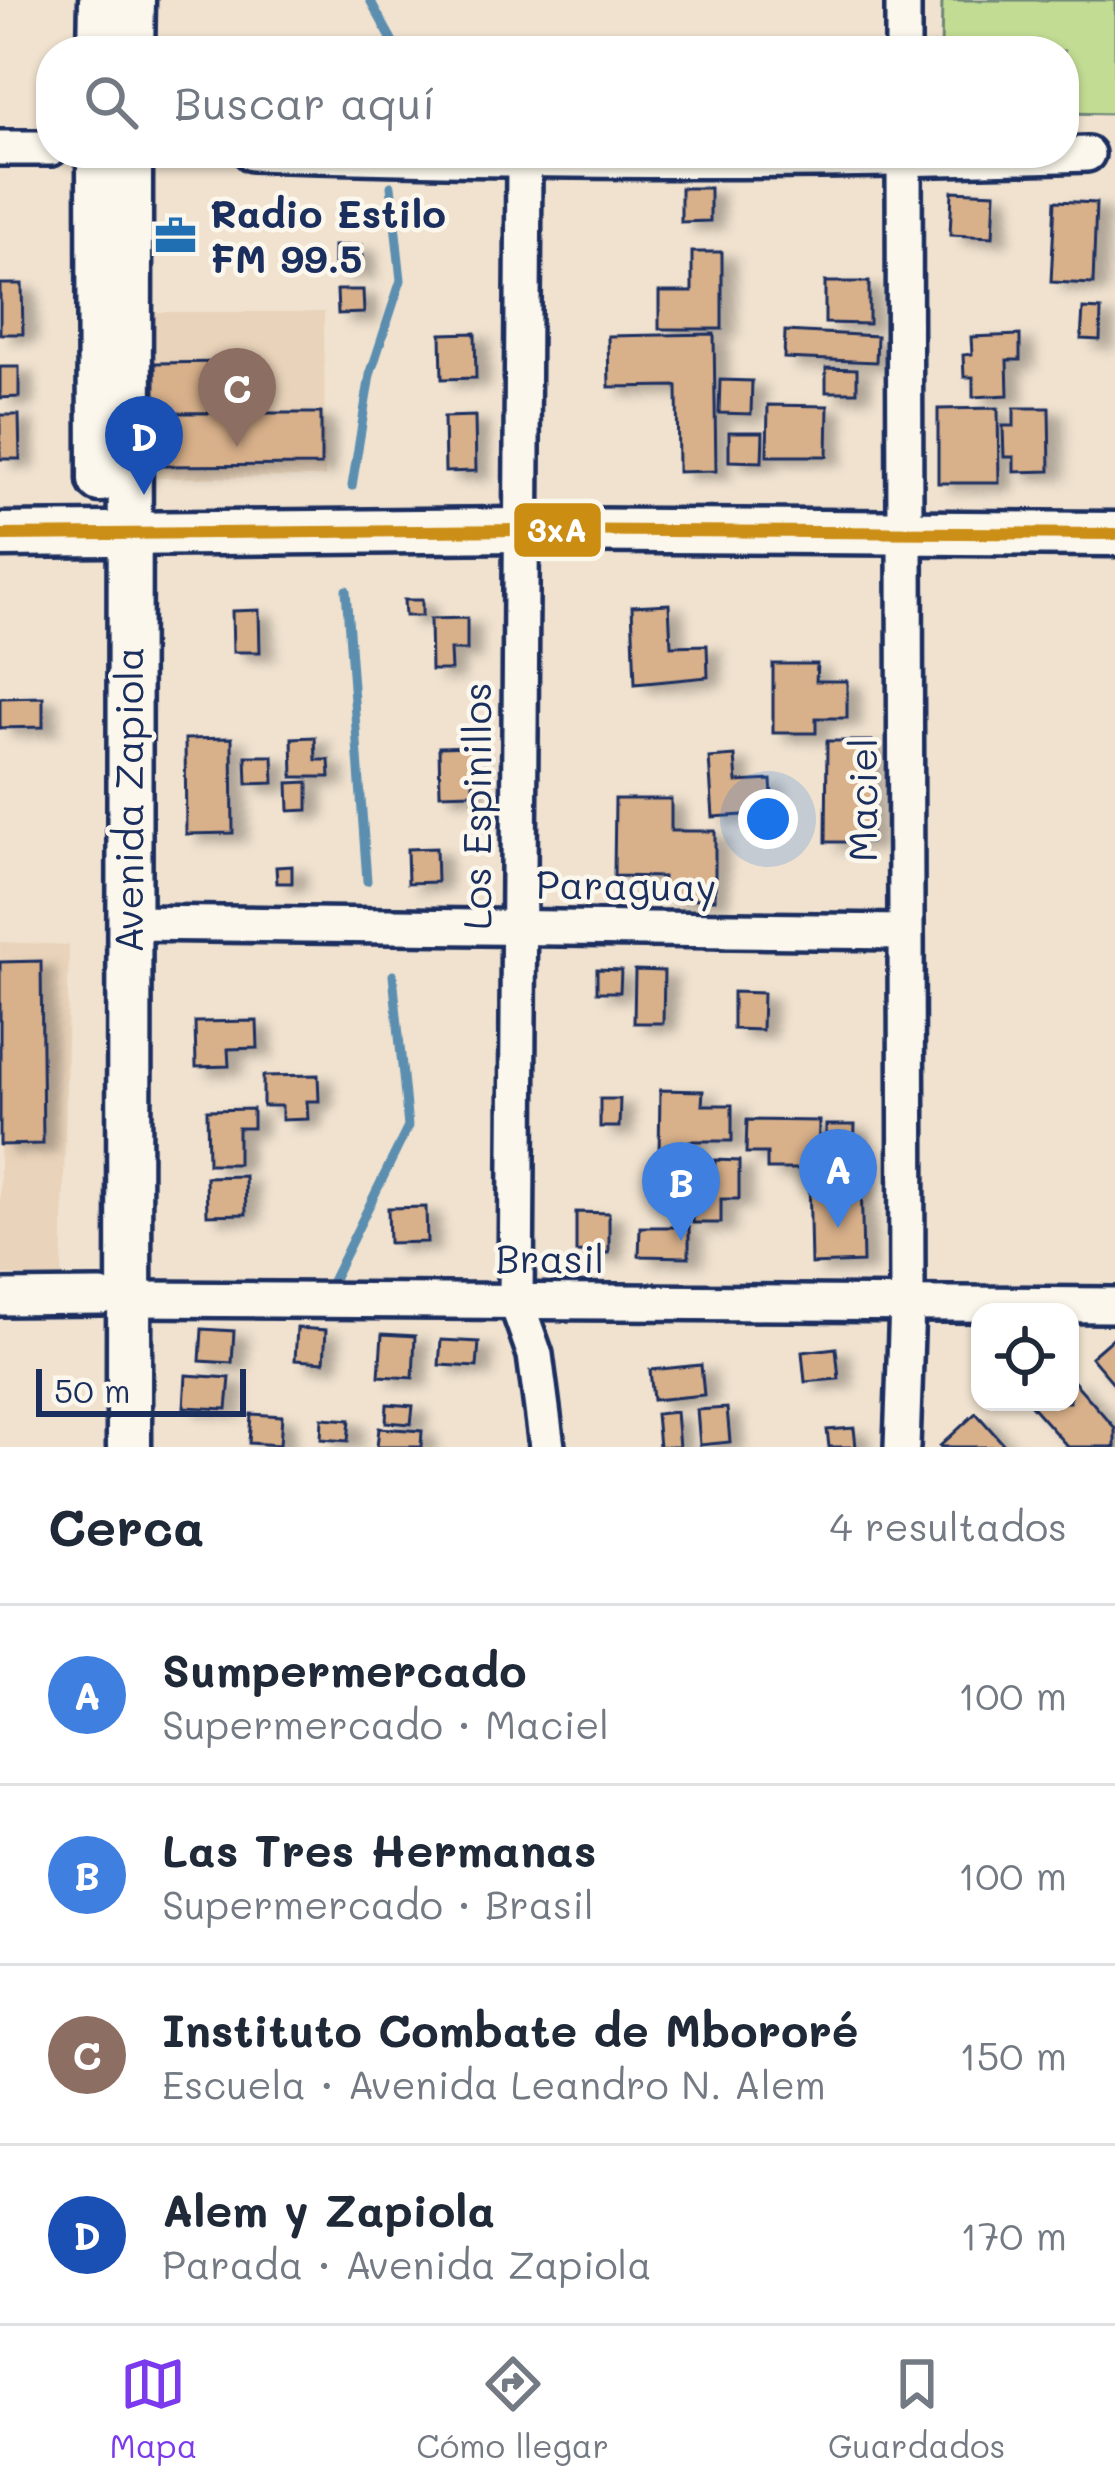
<!DOCTYPE html>
<html lang="es">
<head>
<meta charset="utf-8">
<style>
	body { margin:0; font-family:Mali,sans-serif; background:#f2f2f3; color:#1f2937 }
	.controls { position:absolute; right:36px; bottom:36px; display:grid; overflow:hidden; border-radius:24px; box-shadow:0 3px 9px #0004 }
	.controls button { width:108px; height:108px; display:grid; place-items:center; padding:0; border:0; border-bottom:3px solid #e0e1e3; background:#fff; color:#1f2937; font:60px sans-serif }
	.scale { position:absolute; left:36px; bottom:30px; width:210px; box-sizing:border-box; padding-left:12px; border:6px solid #1b2f5e; border-top:0; font-size:33px; line-height:42px; white-space:nowrap; color:#1b2f5e; -webkit-text-stroke:9px #fbf7ec; paint-order:stroke }
	.you { position:absolute; left:768px; top:819px; width:42px; height:42px; margin:-30px; border:9px solid #fff; border-radius:50%; background:#1a73e8; box-shadow:0 0 0 18px #1a73e833 }
	.badge { display:grid; place-items:center; width:78px; height:78px; border-radius:50%; background:#7c3aed; color:#fff; font-size:39px; font-weight:700 }
	.pin { position:absolute; translate:-50% -99px; filter:drop-shadow(0 3px 6px #0008) }
	.pin::after { content:''; position:absolute; top:63px; width:42px; height:36px; background:inherit; clip-path:polygon(0 0,100% 0,50% 100%) }
	.list { margin:0; padding:0; list-style:none }
	h2 { display:flex; justify-content:space-between; align-items:center; height:156px; margin:0; padding:0 48px; font-size:51px }
	h2 small { font-size:39px; font-weight:400; color:#747a83 }
	.list li { display:grid; grid-template-columns:78px 1fr auto; gap:36px; align-items:center; box-sizing:border-box; height:180px; padding:0 48px; border-top:3px solid #e0e1e3 }
	.list b { display:block; font-size:45px; white-space:nowrap }
	.list p { margin:0; font-size:39px; white-space:nowrap; color:#747a83 }
	.list em { font-size:39px; font-style:normal; color:#747a83 }
	.icon { flex:none; width:66px; height:66px; fill:none; stroke:currentColor; stroke-width:2; stroke-linecap:round; stroke-linejoin:round }
	.map { position:relative; flex:none; width:1115px; height:1447px; overflow:hidden }
	.search { position:absolute; background:#fff; box-shadow:0 3px 9px #0004; left:36px; right:36px; top:36px; height:132px; display:flex; align-items:center; gap:30px; box-sizing:border-box; padding:0 42px; border-radius:48px; color:#747a83; font-size:45px }
	.sheet { height:876px; background:#fff }
	nav { display:flex; justify-content:space-around; align-items:center; box-sizing:border-box; height:168px; border-top:3px solid #e0e1e3; background:#fff; font-size:33px; color:#747a83 }
	nav a { display:grid; justify-items:center; gap:6px }
	nav .on { color:#7c3aed }
	.map>svg:first-child { display:block }
	.built { fill:#e9d3ba }
	.green { fill:#c2dc93; stroke:#6e8678; stroke-width:3 }
	.lines { fill:none; stroke-linecap:round; stroke-linejoin:round }
	.stream { stroke:#5b8eb0; stroke-width:9 }
	.building { fill:#d8b08a; stroke:#1b2f5e; stroke-width:3; filter:url(#shadow) }
	.minor-casing { stroke:#1b2f5e; stroke-width:42 }
	.major-casing { stroke:#1b2f5e; stroke-width:51 }
	.minor { stroke:#fbf7ec; stroke-width:33 }
	.major { stroke:#fbf7ec; stroke-width:42 }
	.bus-1-casing { stroke:#fbf7ec; stroke-width:21 }
	.bus-1 { stroke:#cb8e13; stroke-width:12 }
	.labels { text-anchor:middle; stroke-width:9; stroke-linejoin:round; paint-order:stroke }
	.poi-label { font-size:39px; font-weight:bold; fill:#1b2f5e; stroke:#fbf7ec; text-anchor:start }
	.street-label { font-size:39px; fill:#1b2f5e; stroke:#fbf7ec }
	.line-badge { stroke:#fbf7ec; stroke-width:4.5 }
	.badge-label { font-size:33px; text-anchor:middle; font-weight:bold; fill:#fff }
</style>
</head>
<body>
<div class="map">
<svg width="1115" height="1447" viewBox="0 0 1115 1447">
	<defs>
		<filter id="shadow"><feDropShadow dx="13" dy="7" stdDeviation="6" flood-color="#0004"/></filter>
	</defs>
	<rect width="100%" height="100%" fill="#f0e2cf"/>
	<filter id="ink" filterUnits="userSpaceOnUse"><feTurbulence type="fractalNoise" baseFrequency=".00833" numOctaves="2"/><feDisplacementMap in="SourceGraphic" scale="24" xChannelSelector="R" yChannelSelector="G"/><feConvolveMatrix kernelMatrix="1 2 1 2 8 2 1 2 1" color-interpolation-filters="sRGB"/></filter>
	<g filter="url(#ink)">
		<g class="built">
			<polygon points="144,312 324,312 325,477 144,478"/>
			<polygon points="0,942 69,945 62,1277 0,1275"/>
		</g>
		<polygon class="green" points="942,0 1115,0 1115,114 1064,113 1064,51 941,51"/>
		<g class="lines">
			<g class="stream">
				<polyline points="370,0 398,51"/>
				<polyline points="352,486 370,375 401,280 391,186"/>
				<polyline points="346,590 367,881"/>
				<polyline points="331,1283 408,1127 393,975"/>
			</g>
		</g>
		<g class="building">
			<polygon points="681,188 710,188 710,221 681,222"/>
			<polygon points="952,191 995,193 993,237 950,235"/>
			<polygon points="1055,201 1096,203 1093,284 1051,282"/>
			<polygon points="362,245 362,270 334,270 334,246"/>
			<polygon points="692,252 722,252 722,329 659,329 659,292 692,292"/>
			<polygon points="825,282 869,282 869,324 825,323"/>
			<polygon points="0,284 22,284 23,334 0,334"/>
			<polygon points="337,290 363,290 364,313 338,314"/>
			<polygon points="1083,309 1101,310 1100,340 1081,339"/>
			<polygon points="785,331 877,336 876,362 784,358"/>
			<polygon points="475,333 476,378 442,379 441,334"/>
			<polygon points="714,334 716,471 678,472 677,386 609,387 608,336"/>
			<polygon points="1020,335 1020,360 1007,360 1008,395 973,397 973,377 964,377 963,355 972,354 971,337"/>
			<polygon points="223,362 223,413 155,413 155,363"/>
			<polygon points="0,367 19,367 19,397 0,398"/>
			<polygon points="826,368 857,369 857,392 826,392"/>
			<polygon points="720,380 752,381 751,414 719,413"/>
			<polygon points="768,405 828,406 827,456 767,456"/>
			<polygon points="998,408 999,483 938,483 938,409"/>
			<polygon points="1014,408 1049,408 1050,471 1014,472 1014,457 1004,457 1003,426 1014,426"/>
			<polygon points="155,413 321,413 321,465 156,466"/>
			<polygon points="0,415 19,415 20,459 0,459"/>
			<polygon points="475,416 476,471 445,472 444,417"/>
			<polygon points="729,432 763,432 762,462 729,461"/>
			<polygon points="404,600 422,600 422,616 405,616"/>
			<polygon points="669,604 671,646 707,645 708,677 635,684 632,606"/>
			<polygon points="259,610 260,652 233,652 232,611"/>
			<polygon points="467,618 467,650 450,650 451,670 431,670 430,619"/>
			<polygon points="773,664 817,664 816,681 847,681 847,718 816,718 816,733 773,733"/>
			<polygon points="43,697 43,727 0,728 0,698"/>
			<polygon points="315,737 316,760 329,760 330,777 293,777 292,738"/>
			<polygon points="232,738 233,833 186,834 185,739"/>
			<polygon points="827,741 872,741 871,842 826,842"/>
			<polygon points="473,746 473,793 440,794 439,747"/>
			<polygon points="246,756 273,756 274,783 247,784"/>
			<polygon points="735,756 737,782 771,780 773,813 713,817 709,758"/>
			<polygon points="308,782 308,810 289,811 288,783"/>
			<polygon points="615,799 671,799 671,831 715,831 715,899 663,899 663,877 614,876"/>
			<polygon points="436,848 437,882 408,883 407,849"/>
			<polygon points="292,866 292,883 277,883 276,867"/>
			<polygon points="41,961 43,1144 0,1145 0,962"/>
			<polygon points="597,969 621,970 620,992 597,992"/>
			<polygon points="635,970 664,971 663,1023 634,1023"/>
			<polygon points="733,992 763,993 762,1030 733,1029"/>
			<polygon points="257,1021 258,1048 228,1049 229,1066 196,1067 195,1022"/>
			<polygon points="318,1075 319,1101 307,1101 308,1119 282,1120 282,1106 263,1106 263,1076"/>
			<polygon points="660,1090 703,1091 702,1105 732,1105 732,1141 690,1141 689,1155 659,1155"/>
			<polygon points="600,1099 620,1099 619,1127 600,1127"/>
			<polygon points="253,1109 253,1128 238,1128 238,1164 208,1164 207,1110"/>
			<polygon points="747,1120 819,1121 818,1169 767,1169 767,1153 746,1153"/>
			<polygon points="826,1125 855,1125 854,1156 826,1155"/>
			<polygon points="715,1160 739,1161 739,1199 721,1199 721,1223 693,1223 694,1189 714,1189"/>
			<polygon points="861,1175 863,1262 811,1264 809,1176"/>
			<polygon points="245,1176 246,1214 207,1215 206,1177"/>
			<polygon points="426,1207 427,1242 389,1243 388,1208"/>
			<polygon points="576,1212 609,1213 609,1253 576,1252"/>
			<polygon points="640,1227 689,1227 689,1257 639,1256"/>
			<polygon points="297,1328 326,1330 324,1362 295,1360"/>
			<polygon points="202,1329 234,1331 232,1363 200,1361"/>
			<polygon points="382,1334 415,1336 413,1378 379,1376"/>
			<polygon points="1115,1336 1115,1385 1091,1357"/>
			<polygon points="441,1340 479,1342 477,1367 439,1365"/>
			<polygon points="836,1348 839,1379 805,1382 802,1352"/>
			<polygon points="701,1365 704,1395 653,1400 650,1370"/>
			<polygon points="186,1375 230,1378 227,1409 184,1407"/>
			<polygon points="1070,1377 1115,1428 1115,1447 1068,1447 1028,1402 1070,1402"/>
			<polygon points="387,1404 413,1406 411,1424 386,1422"/>
			<polygon points="727,1408 730,1442 700,1445 697,1410"/>
			<polygon points="676,1412 679,1447 659,1447 656,1414"/>
			<polygon points="976,1413 1006,1447 941,1447 940,1446"/>
			<polygon points="251,1414 282,1416 280,1445 249,1443"/>
			<polygon points="322,1418 350,1420 348,1441 321,1439"/>
			<polygon points="379,1428 422,1431 421,1447 377,1447"/>
			<polygon points="854,1428 856,1447 829,1447 827,1430"/>
		</g>
		<g class="lines">
			<defs>
				<g id="minor">
					<polyline points="903,0 903,51"/>
					<polyline points="0,148 51,148"/>
					<path d="M252,153C531,162 809,164 1087,154"/>
					<polyline points="524,162 516,1301 535,1355 547,1447"/>
					<polyline points="129,923 905,932"/>
					<polyline points="0,1298 101,1297"/>
					<polyline points="128,1299 1115,1305"/>
					<polyline points="902,1447 907,1304 904,153"/>
				</g>
				<g id="major">
					<polyline points="100,51 101,0"/>
					<polyline points="132,51 133,0"/>
					<polyline points="99,153 100,480"/>
					<polyline points="0,535 521,530 1115,534"/>
					<polyline points="129,1447 130,153"/>
				</g>
			</defs>
			<use href="#minor" class="minor-casing"/>
			<use href="#major" class="major-casing"/>
			<use href="#minor" class="minor"/>
			<use href="#major" class="major"/>
			<defs>
				<polyline id="bus-1" points="0,535 521,530 1115,534"/>
			</defs>
			<use href="#bus-1" class="bus-1-casing"/>
			<use href="#bus-1" class="bus-1"/>
		</g>
	</g>
	<defs>
		<symbol id="office-bare" viewBox="-9 -9 18 18"><path d="M-6-3h4V-5.5h4V-3h4V5H-6ZM-1-4.5V-3h2v-1.5ZM-6 0V1H6V0Z" fill="#1f6fb2" stroke="#fbf7ec" stroke-width="2.5" paint-order="stroke"/></symbol>
	</defs>
	<g fill-rule="evenodd">
		<use href="#office-bare" x="146" y="206" width="59" height="59"/>
	</g>
	<g class="labels">
		<g class="poi-label">
			<text x="210" y="228">Radio Estilo<tspan x="210" dy="45">FM 99.5</tspan></text>
		</g>
		<g class="street-label">
			<text transform="translate(129 800) rotate(-90)" y="14">Avenida Zapiola</text>
			<text transform="translate(863 800) rotate(-90)" y="14">Maciel</text>
			<text transform="translate(477 806) rotate(-90)" y="14">Los Espinillos</text>
			<text transform="translate(626 886) rotate(1)" y="14">Paraguay</text>
			<text x="550" y="1273">Brasil</text>
		</g>
	</g>
	<rect class="line-badge" x="512" y="501" width="91" height="58" rx="12" fill="#cb8e13"/>
	<g class="badge-label">
		<text x="557" y="542">3xA</text>
	</g>
</svg>
<div class="controls">
<button><svg class="icon" aria-label="locate" viewBox="0 0 24 24"><circle cx="12" cy="12" r="6"/><path d="M12 2v4M12 18v4M2 12h4M18 12h4"/></svg></button>
</div>
<div class="scale">50 m</div>
<div class="you"></div>
<div class="pin badge" style="left:838px;top:1228px;background:#3f7fe0">A</div>
<div class="pin badge" style="left:681px;top:1241px;background:#3f7fe0">B</div>
<div class="pin badge" style="left:237px;top:447px;background:#8d6e63">C</div>
<div class="pin badge" style="left:144px;top:495px;background:#1a4fb4">D</div>
<div class="search"><svg class="icon" aria-label="search" viewBox="0 0 24 24"><circle cx="10" cy="10" r="6"/><path d="M15 15l6 6"/></svg>Buscar aquí</div>
</div>
<section class="sheet">
<h2>Cerca<small>4 resultados</small></h2>
<ul class="list">
<li><span class="badge" style="background:#3f7fe0">A</span><div><b>Sumpermercado</b><p>Supermercado · Maciel</p></div><em>100 m</em></li>
<li><span class="badge" style="background:#3f7fe0">B</span><div><b>Las Tres Hermanas</b><p>Supermercado · Brasil</p></div><em>100 m</em></li>
<li><span class="badge" style="background:#8d6e63">C</span><div><b>Instituto Combate de Mbororé</b><p>Escuela · Avenida Leandro N. Alem</p></div><em>150 m</em></li>
<li><span class="badge" style="background:#1a4fb4">D</span><div><b>Alem y Zapiola</b><p>Parada · Avenida Zapiola</p></div><em>170 m</em></li>
</ul>
</section>
<nav>
<a class="on"><svg class="icon" aria-label="map" viewBox="0 0 24 24"><path d="M3 6l6-2 6 2 6-2v14l-6 2-6-2-6 2zM9 4v14M15 6v14"/></svg>Mapa</a>
<a><svg class="icon" aria-label="directions" viewBox="0 0 24 24"><path d="M12 3l9 9-9 9-9-9zM9 14v-3h6M13 9l2 2-2 2"/></svg>Cómo llegar</a>
<a><svg class="icon" aria-label="saved" viewBox="0 0 24 24"><path d="M7 4h10v16l-5-4-5 4z"/></svg>Guardados</a>
</nav>
</body>
</html>
